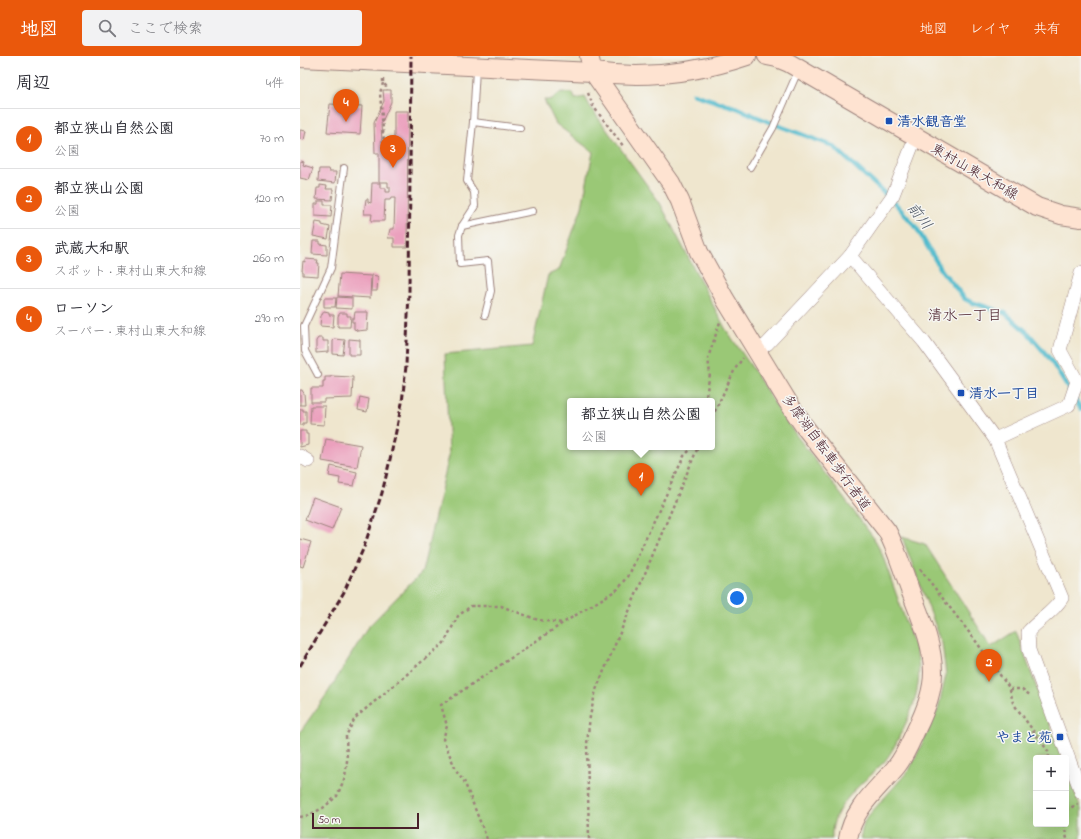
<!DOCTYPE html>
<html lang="ja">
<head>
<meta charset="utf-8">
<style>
	body { margin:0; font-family:"Indie Flower","Klee One",sans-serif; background:#f2f2f3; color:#2b2b33 }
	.controls { position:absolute; right:12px; bottom:12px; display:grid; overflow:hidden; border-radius:4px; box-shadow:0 4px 16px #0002 }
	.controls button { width:36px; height:36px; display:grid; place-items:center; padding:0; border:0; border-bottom:1px solid #e1e1e2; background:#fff; color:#2b2b33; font:20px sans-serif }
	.scale { position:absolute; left:12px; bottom:10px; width:107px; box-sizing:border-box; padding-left:4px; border:2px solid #4a1f2b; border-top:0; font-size:11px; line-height:14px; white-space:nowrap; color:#4a1f2b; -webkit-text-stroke:3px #f6f6f2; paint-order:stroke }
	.you { position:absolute; left:437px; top:542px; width:14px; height:14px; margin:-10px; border:3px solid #fff; border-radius:50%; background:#1a73e8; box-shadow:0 0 0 6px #1a73e833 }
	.badge { display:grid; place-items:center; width:26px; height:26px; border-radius:50%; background:#ea580c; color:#fff; font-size:13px; font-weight:700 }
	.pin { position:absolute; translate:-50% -33px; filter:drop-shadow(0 1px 2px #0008) }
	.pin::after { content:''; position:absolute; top:21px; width:14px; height:12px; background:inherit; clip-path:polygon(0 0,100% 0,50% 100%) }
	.popup { position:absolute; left:267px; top:342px; width:148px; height:52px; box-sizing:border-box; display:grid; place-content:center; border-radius:4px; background:#fff; filter:drop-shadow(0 1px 3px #0005); font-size:13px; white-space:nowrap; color:#7c7c81 }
	.popup b { font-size:15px; color:#2b2b33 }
	.popup::after { content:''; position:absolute; left:50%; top:100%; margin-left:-8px; border:8px solid transparent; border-top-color:#fff }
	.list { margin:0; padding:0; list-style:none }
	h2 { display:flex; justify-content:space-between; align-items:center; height:52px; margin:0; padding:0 16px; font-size:17px }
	h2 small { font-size:13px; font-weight:400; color:#7c7c81 }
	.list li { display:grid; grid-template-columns:26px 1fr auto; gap:12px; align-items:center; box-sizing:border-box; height:60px; padding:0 16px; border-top:1px solid #e1e1e2 }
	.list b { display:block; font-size:15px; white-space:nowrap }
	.list p { margin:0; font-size:13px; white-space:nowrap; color:#7c7c81 }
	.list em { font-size:13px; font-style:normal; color:#7c7c81 }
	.icon { flex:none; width:22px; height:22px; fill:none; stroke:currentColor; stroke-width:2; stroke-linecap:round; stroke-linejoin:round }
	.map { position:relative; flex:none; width:781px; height:783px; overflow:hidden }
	header { display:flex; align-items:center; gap:24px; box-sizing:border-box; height:56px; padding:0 20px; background:#ea580c; color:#fff }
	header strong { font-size:19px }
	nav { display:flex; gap:22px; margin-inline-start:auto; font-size:14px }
	.search { width:280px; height:36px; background:#f2f2f3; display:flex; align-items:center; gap:10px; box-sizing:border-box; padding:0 14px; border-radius:4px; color:#7c7c81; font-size:15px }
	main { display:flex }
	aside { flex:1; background:#fff }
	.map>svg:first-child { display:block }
	.green { fill:#9ac876; stroke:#727450; fill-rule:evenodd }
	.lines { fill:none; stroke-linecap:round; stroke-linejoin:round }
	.stream { stroke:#4fbacc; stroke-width:4.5 }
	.building { fill:#eba0bd }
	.lane-casing { stroke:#9c827c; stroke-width:8 }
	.street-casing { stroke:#9c827c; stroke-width:14 }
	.secondary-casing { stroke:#9c827c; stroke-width:20 }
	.path { stroke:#9c827c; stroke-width:2.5; stroke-dasharray:3 3; stroke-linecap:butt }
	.lane { stroke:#fff; stroke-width:6 }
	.street { stroke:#fff; stroke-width:13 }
	.secondary { stroke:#fee3d1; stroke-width:18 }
	.rail { stroke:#4a1f2b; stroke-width:3; stroke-dasharray:6 3; stroke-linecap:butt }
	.transit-dot { fill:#1a4fb4; stroke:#f6f6f2; stroke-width:1.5 }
	.labels { text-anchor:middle; stroke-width:3; stroke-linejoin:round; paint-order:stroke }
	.transit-label { font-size:14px; font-weight:bold; fill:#164399; stroke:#f6f6f2; text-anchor:start }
	.street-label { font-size:14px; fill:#4a1f2b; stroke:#f6f6f2 }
	.water-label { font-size:15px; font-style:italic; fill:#4c5563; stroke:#f6f6f2 }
	.neighbourhood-label { font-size:15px; fill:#4a1f2b; stroke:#f6f6f2 }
</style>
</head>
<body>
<header>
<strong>地図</strong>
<div class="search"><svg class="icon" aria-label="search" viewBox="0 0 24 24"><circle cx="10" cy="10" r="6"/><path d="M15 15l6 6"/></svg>ここで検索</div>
<nav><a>地図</a><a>レイヤ</a><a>共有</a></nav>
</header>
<main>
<aside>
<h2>周辺<small>4件</small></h2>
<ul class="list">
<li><span class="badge">1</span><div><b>都立狭山自然公園</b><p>公園</p></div><em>70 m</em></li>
<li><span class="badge">2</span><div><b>都立狭山公園</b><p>公園</p></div><em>120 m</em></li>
<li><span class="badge">3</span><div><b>武蔵大和駅</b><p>スポット · 東村山東大和線</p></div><em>260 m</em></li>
<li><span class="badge">4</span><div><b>ローソン</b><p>スーパー · 東村山東大和線</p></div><em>290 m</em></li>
</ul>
</aside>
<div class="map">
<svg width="781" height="783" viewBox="0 0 781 783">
	<rect width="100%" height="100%" fill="#f6f6f2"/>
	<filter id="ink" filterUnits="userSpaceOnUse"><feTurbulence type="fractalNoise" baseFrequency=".025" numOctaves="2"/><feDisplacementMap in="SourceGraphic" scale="8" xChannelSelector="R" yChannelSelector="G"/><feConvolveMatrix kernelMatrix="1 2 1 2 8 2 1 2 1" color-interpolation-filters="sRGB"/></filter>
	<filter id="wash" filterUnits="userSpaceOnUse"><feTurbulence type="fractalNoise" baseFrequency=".012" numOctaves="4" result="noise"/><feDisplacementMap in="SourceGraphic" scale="16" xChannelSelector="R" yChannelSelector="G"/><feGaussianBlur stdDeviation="0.9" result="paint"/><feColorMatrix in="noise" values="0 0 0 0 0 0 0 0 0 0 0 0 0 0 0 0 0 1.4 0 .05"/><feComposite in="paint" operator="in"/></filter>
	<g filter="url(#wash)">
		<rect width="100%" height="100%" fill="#efe6ce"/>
		<g class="green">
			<path d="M261,36L273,37L275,43L285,41L291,52L360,147L425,272L455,316L484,363L573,481L582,498L616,594C624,624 614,652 600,679C596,688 591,697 585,705C565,726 529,750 532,783H0V676L27,638L68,571L122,516L149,400L145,298L232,290L248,219L259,214L282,151L293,96L256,68L244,44C252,45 256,40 261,36ZM270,345H412V391H270Z"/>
			<polygon points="602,481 625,488 691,591 716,575 762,702 736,702 736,768 766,768 766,712 781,753 781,783 560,783 564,766 569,759 610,713 638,654 646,619 642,587"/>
		</g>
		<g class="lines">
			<polyline class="stream" points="393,38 437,52 469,66 533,90 593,145 616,171 642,215 665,243 671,246 705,257 729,278 750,303 781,353"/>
		</g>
		<g id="blocks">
			<g class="building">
				<polygon points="83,34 91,34 91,46 81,68 82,86 94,86 94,55 108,55 107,191 94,191 94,182 88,182 90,173 94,173 95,142 91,142 90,144 85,144 84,165 71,165 72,158 64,158 66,143 68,143 68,146 71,147 72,127 80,127 80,132 86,132 86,136 90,136 90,131 88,131 88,126 79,126 79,97 75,97 74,67 84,45"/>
				<polygon points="30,48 62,50 60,78 27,76"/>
				<polygon points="0,74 6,75 4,84 0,83"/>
				<polygon points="0,105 4,106 3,109 13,112 9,124 0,122"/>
				<polygon points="19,113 28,113 29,116 36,116 35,127 18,125"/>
				<polygon points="20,129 27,130 26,133 33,133 32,144 16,143 17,132 20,132"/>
				<polygon points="18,145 24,145 24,149 32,149 31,161 15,160 15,148 18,148"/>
				<polygon points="16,166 22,167 22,169 30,171 28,183 13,180"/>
				<polygon points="13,185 20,185 20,188 27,189 27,199 12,198"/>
				<polygon points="5,203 18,204 17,207 19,207 18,220 3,219 3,215 2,215 3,205 5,206"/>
				<polygon points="40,218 71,220 70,242 38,240"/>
				<polygon points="72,219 77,220 78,221 77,235 71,235"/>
				<polygon points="37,241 52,242 52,253 36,252"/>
				<polygon points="24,242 36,242 35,251 24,251"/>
				<polygon points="24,255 29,256 29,259 34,259 33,271 20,270 21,259 22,259"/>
				<polygon points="55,256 68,256 67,274 57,275 57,274 54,273 54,266 52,266 52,262 54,262"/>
				<polygon points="40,257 47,257 47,260 51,260 50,271 38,271 38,260"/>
				<polygon points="18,282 23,282 23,285 28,285 28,296 16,297 16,285"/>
				<polygon points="35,283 45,284 43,299 33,298 33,285"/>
				<polygon points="49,283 60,284 60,299 49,299"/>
				<polygon points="31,320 53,321 52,342 24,343 24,346 11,346 11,332 23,332 23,325 25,325 25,321 31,321"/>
				<polygon points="0,334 2,334 3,336 4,337 5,349 0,349"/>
				<polygon points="60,341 69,343 67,356 58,354"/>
				<polygon points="11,350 25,350 24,369 10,368"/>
				<polygon points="0,353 3,353 3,355 6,355 6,367 3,367 3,369 0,369"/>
				<polygon points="0,375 6,375 6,378 8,378 8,389 0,391"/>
				<polygon points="26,383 61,389 57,411 22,405"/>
				<polygon points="31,410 57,416 54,430 39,428 40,422 29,420"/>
				<polygon points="13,441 41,451 32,474 5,464"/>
				<polygon points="0,483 11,486 3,511 0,510"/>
			</g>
		</g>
	</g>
	<g filter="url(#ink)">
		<use href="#blocks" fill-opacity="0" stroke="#9c827c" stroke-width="1"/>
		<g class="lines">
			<defs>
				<g id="lane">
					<polyline points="176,13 173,66 167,125 174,136 175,150 162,170 159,179 160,208 188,205 191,235 185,259"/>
					<polyline points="173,66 220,72"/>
					<polyline points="450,111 473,72 498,15"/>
					<polyline points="162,170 233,155"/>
					<polyline points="18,319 5,295 4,270 31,212 44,112"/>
				</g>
				<g id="street">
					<path d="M550,200L624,286L695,383L762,542C753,557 739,563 728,576L729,594L781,736"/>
					<polyline points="457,295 467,288 550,200 593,139 616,80"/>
					<polyline points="695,383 769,349 777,325 760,294 781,217"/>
					<polyline points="0,400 8,405"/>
				</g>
				<g id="secondary">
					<path d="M289,0L293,16L371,127L380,145L399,196L425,243L488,346L504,370L587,475C597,494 603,515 610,534C620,560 633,588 633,616C633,636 625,656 616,674C610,687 605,700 596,711C577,734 553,752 548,783"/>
					<polyline points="467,0 477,2 489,7 737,151 761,159 781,162"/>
					<path d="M0,2L293,16C344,23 397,17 447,0"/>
				</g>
			</defs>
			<use href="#lane" class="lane-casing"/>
			<use href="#street" class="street-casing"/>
			<use href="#secondary" class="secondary-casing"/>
			<g class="path">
				<polyline points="83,23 83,27 86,30 87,34"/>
				<polyline points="83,27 80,37 84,86"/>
				<polyline points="288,37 293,50 324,91"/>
				<polyline points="405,345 410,318 408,302 420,266"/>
				<polyline points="412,361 435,313 443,302"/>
				<polyline points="620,513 675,584 710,633 722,633 731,640"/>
				<polyline points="710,633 713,647 748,695 749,702"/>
				<polyline points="766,754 778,748"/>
				<polyline points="0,761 9,759 23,752 37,740 45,721 47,705 46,680 55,662 144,587 158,560 171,550 201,550 238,564 263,567"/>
				<polyline points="764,768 767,783"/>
				<polyline points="187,783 164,725 156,714 143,683 147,670 141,649 263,567 318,533 328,521 384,400 393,391"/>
				<polyline points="289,783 287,688 290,660 296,634 398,391"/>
			</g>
			<use href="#lane" class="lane"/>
			<use href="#street" class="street"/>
			<use href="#secondary" class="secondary"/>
			<polyline class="rail" points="0,610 44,536 64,491 82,437 89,408 102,347 106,310 109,235 111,0"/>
		</g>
	</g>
	<g class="transit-dot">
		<rect x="585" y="61" width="8" height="8" rx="2"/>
		<rect x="657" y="333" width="8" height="8" rx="2"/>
		<rect x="756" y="677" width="8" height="8" rx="2"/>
	</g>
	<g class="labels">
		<g class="transit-label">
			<text x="597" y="70">清水観音堂</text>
			<text x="669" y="342">清水一丁目</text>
			<text x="752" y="686" text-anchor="end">やまと苑</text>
		</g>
		<g class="street-label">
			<text transform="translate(675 115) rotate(30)" y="5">東村山東大和線</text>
			<text transform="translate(527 396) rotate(54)" y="5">多摩湖自転車歩行者道</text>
		</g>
		<g class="water-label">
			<text transform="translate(620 160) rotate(52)" y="5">前川</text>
		</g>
		<g class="neighbourhood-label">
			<text x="665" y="264">清水一丁目</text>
		</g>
	</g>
</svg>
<div class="controls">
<button>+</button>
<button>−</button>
</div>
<div class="scale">50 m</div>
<div class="you"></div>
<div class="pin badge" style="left:341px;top:440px">1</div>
<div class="popup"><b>都立狭山自然公園</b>公園</div>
<div class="pin badge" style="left:689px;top:626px">2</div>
<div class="pin badge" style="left:93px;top:112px">3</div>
<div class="pin badge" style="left:46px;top:66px">4</div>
</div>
</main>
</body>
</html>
